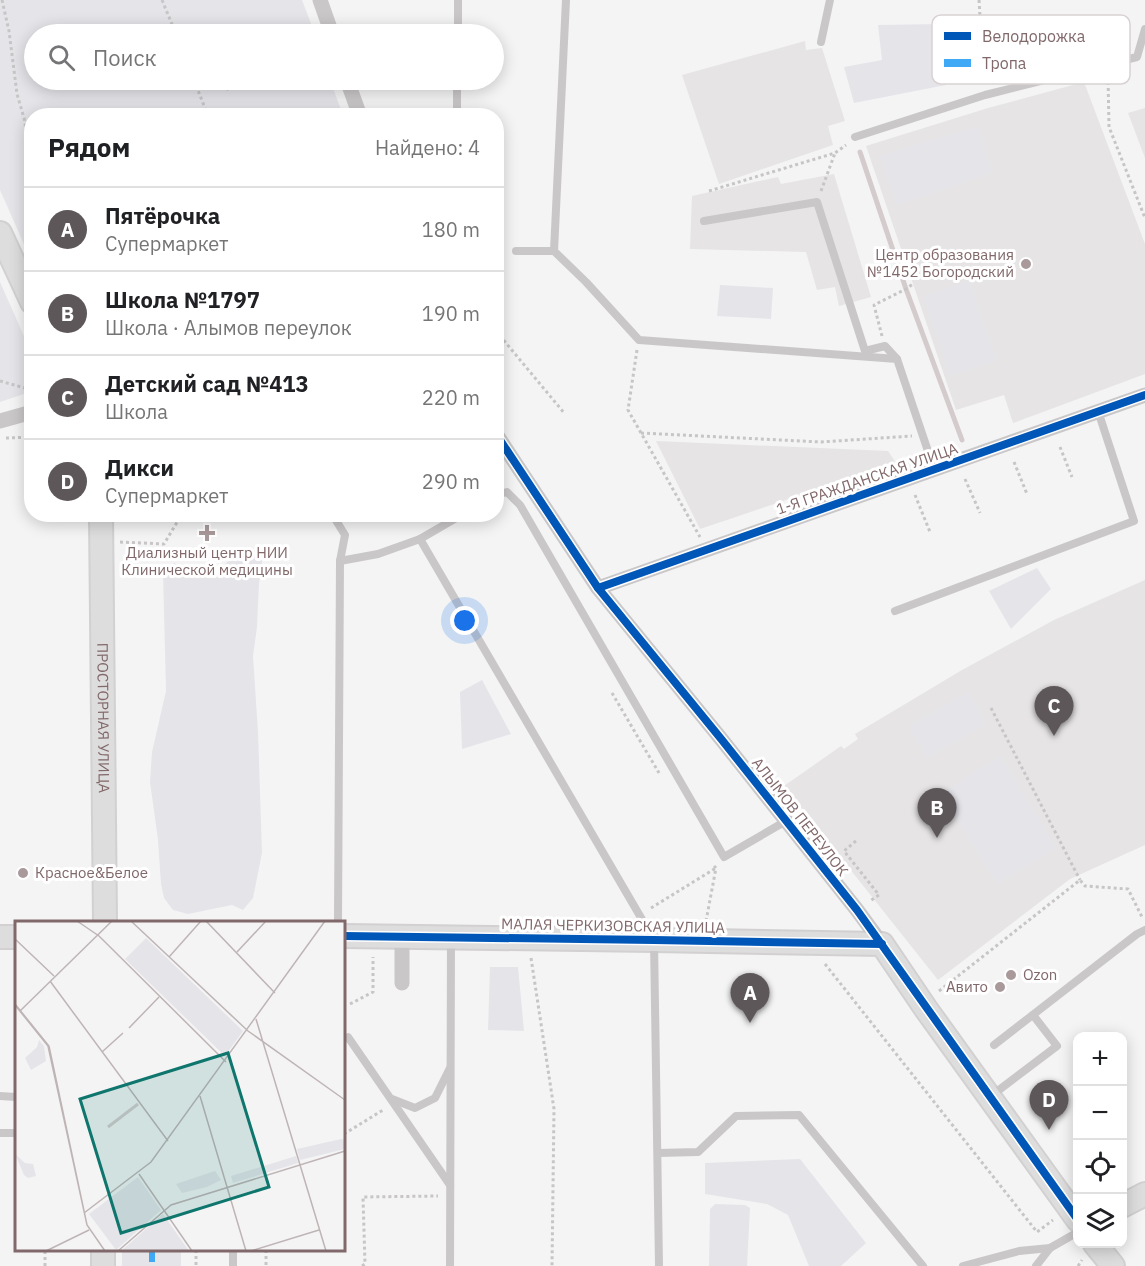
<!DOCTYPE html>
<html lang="ru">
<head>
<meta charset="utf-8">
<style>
	body { margin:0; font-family:"IBM Plex Sans",sans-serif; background:#f6f6f6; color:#202124 }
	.controls { position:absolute; right:18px; bottom:18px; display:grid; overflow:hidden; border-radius:12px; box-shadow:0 3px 15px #0003 }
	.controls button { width:54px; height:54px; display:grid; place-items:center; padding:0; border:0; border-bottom:2px solid #e0e0e0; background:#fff; color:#202124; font:30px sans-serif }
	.you { position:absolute; left:465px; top:621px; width:21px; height:21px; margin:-15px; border:4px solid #fff; border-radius:50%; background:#1a73e8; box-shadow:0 0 0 9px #1a73e833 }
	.badge { display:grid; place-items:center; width:39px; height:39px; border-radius:50%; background:#5e575a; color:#fff; font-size:20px; font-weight:700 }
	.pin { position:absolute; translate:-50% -50px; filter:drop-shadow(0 2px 3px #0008) }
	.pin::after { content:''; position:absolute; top:32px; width:21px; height:18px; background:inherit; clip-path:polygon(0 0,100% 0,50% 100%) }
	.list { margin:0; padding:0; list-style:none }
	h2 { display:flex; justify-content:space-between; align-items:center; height:78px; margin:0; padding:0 24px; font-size:26px }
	h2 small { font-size:20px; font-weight:400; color:#757577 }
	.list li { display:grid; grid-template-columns:39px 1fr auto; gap:18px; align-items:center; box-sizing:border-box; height:84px; padding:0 24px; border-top:2px solid #e0e0e0 }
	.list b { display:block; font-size:22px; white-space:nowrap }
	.list p { margin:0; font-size:20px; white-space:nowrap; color:#757577 }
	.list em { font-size:20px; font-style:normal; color:#757577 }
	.icon { flex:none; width:33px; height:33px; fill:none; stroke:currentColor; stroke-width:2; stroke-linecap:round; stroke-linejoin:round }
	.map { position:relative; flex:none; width:1145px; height:1266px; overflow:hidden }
	.search { position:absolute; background:#fff; box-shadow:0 3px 15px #0003; left:24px; top:24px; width:480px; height:66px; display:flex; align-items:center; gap:15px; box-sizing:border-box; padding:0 21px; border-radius:33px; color:#757577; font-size:22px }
	.panel { position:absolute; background:#fff; box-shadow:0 3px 15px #0003; left:24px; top:108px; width:480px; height:414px; border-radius:24px }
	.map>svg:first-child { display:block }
	.built { fill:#e6e4e5 }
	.green { fill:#e5e4e9 }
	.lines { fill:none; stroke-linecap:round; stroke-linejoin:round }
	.stream { stroke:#d4cbcd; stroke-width:5 }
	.secondary-casing { stroke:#d2d0d1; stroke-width:26 }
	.path { stroke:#c7c5c5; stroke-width:3; stroke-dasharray:3 3; stroke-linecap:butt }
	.lane { stroke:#cac7c8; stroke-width:8 }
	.street { stroke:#cac7c8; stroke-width:15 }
	.secondary { stroke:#dedddd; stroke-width:22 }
	.quiet { stroke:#3fa9f5; stroke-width:6; stroke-dasharray:12 6; stroke-linecap:butt }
	.cycleway-casing { stroke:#fff; stroke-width:11 }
	.cycleway { stroke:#0057b8; stroke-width:8 }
	.poi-dot { fill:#a9999b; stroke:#fff; stroke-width:2 }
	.labels { text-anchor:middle; stroke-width:6; stroke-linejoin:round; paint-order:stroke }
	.poi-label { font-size:15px; fill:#81686a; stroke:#fff; text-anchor:end }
	.street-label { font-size:15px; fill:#81686a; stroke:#fff }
	.inset-river { fill:none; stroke:#d4cbcd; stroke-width:3 }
	.inset-road { fill:none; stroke:#bfb4b5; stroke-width:1.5 }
	.view { fill:#0f766e; fill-opacity:0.15; stroke:#0f766e; stroke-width:3 }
	.inset-edge { fill:none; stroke:#81686a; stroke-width:3 }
	.key { fill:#fff; stroke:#d9d2d2; stroke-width:1.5 }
	.key-label { font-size:16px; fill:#81686a }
</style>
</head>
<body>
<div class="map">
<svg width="1145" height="1266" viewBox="0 0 1145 1266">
	<rect width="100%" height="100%" fill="#f4f4f5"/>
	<g class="built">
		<polygon points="805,41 806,50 822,48 845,121 828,126 833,145 719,184 682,75"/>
		<polygon points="1084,82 1145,244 1145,374 1013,423 1004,395 956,410 866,146 988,108"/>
		<polygon points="1145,108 1145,158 1128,113"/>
		<polygon points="834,174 871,297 839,306 835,287 817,290 806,252 690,249 692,196 778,177 781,184"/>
		<polygon points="656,441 888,451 896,463 700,529"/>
		<polygon points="1145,580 1145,845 1070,879 938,980 784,786 841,746 844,749 858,739 855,734 962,670 1054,620"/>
	</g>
	<g class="green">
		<polygon points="0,0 302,0 315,34 34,34 34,80 330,80 343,115 32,116 31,260 0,190"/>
		<polygon points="942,24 946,85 854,103 844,67 882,60 878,25"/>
		<polygon points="978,126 992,173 897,205 880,156"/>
		<polygon points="969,281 996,361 950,376 923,296"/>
		<polygon points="0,282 31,352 31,386 24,394 0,402"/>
		<polygon points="720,285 773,288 771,319 717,316"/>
		<path d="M247,548L262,553V567L259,583L257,627L253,656L258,732L262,853L253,898L243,910L232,905L188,914L173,910L164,898L161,884L158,840L150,782L152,752L166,691L163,572L174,563L200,577L214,575C224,564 234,556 247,548Z"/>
		<polygon points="1037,568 1051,589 1011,629 989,591"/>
		<polygon points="482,680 511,734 462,749 460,692"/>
		<polygon points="968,692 986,724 927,758 909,726"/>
		<polygon points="1000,756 1056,848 997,884 941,793"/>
		<polygon points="490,967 518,967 524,1031 488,1030"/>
		<polygon points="800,1159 866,1243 841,1266 809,1266 788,1215 767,1204 705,1194 705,1163"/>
		<polygon points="715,1204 745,1205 750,1208 747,1266 709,1266 710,1209"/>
		<rect x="122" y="1250" width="59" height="16"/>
	</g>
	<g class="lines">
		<polyline class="stream" points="860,152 906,289 962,440"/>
		<defs>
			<g id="secondary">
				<polyline points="0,233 32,302"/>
				<path id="s1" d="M101,514L105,922"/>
				<polyline points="344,936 654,940 882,944 926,1009 1078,1220"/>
				<polyline points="0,937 16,937"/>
				<polyline points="1122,1206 1145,1194"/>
				<polyline points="1095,1244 1113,1266"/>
				<polyline points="103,1266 103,1250"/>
			</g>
		</defs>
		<use href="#secondary" class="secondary-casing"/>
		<g class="path">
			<polyline points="2,0 9,31 17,94 24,118 32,161"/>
			<polyline points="162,0 176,34"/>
			<polyline points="979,0 984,82"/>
			<polyline points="1108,76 1109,127 1145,218"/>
			<polyline points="194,80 208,116"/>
			<path d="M197,87C211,84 216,82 229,90"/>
			<polyline points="709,191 835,153 846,145"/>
			<polyline points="821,191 835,153"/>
			<polyline points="496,331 565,414"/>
			<polyline points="882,336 874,305 906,289 913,284"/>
			<polyline points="637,350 628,410 700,537"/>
			<polyline points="0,381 32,390"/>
			<polyline points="641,433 821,442 912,436"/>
			<polyline points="6,438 32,437"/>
			<polyline points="1060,447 1072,477"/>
			<polyline points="1014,462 1027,494"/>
			<polyline points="965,479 980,513"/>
			<polyline points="915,495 930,532"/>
			<polyline points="120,542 164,544 182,514"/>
			<polyline points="612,693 659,773"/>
			<polyline points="991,708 1080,880"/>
			<polyline points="856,841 844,851 879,895 870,901"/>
			<polyline points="651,908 716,868"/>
			<polyline points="706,921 716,868 714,866"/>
			<polyline points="531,958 554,1109 552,1266"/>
			<polyline points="825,964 1037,1232 1053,1220"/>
			<polyline points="939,991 1080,880 1085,886 1128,889 1143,919"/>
			<polyline points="350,1004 373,992 373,957"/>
			<polyline points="344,1134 383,1110"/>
			<polyline points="196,1250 196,1266"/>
			<polyline points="266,1250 266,1266"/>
			<polyline points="45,1266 45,1250"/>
			<polyline points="362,1266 365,1264 363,1197 438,1196"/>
			<polyline points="1078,1266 1082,1260"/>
		</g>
		<g class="lane">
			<polyline points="566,0 554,251 586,282 639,340 897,359 934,469"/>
			<polyline points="458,34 458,0"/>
			<polyline points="821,42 830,0"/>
			<polyline points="457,116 457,80"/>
			<polyline points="855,137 985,95 1137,57 1145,29"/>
			<polyline points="704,221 817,202 865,351 885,346 897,359"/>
			<polyline points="516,251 554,251"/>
			<polyline points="496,495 507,492 520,505 724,857 786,821"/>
			<polyline points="332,514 345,535 340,561 338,922"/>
			<polyline points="420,539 654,940 659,1266"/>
			<polyline points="340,561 378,554 420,539 463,514"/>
			<polyline points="895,611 1134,521 1098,411"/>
			<polyline points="344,1039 348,1037 450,1185"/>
			<polyline points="994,1045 1137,934 1145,930"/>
			<polyline points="0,1096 16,1097"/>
			<polyline points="991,1096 1057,1046 1033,1015"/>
			<polyline points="392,1099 415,1108 435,1098 450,1068"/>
			<polyline points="0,1133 16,1133"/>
			<polyline points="658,1153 698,1152 736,1116 799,1115 923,1266"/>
			<polyline points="233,1266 233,1250"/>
			<polyline points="450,1266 451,939"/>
			<polyline points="963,1266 1019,1251 1050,1248 1078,1232"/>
			<polyline points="1036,1266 1050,1248"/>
		</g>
		<g class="street">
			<polyline points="320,0 332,34"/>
			<polyline points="347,80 360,116"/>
			<polyline points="0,421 32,412"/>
			<polyline points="496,434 598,588 722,740 857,910 882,944"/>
			<polyline points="598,588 1145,395"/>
			<polyline points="402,983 402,937"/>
		</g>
		<use href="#secondary" class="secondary"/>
		<polyline class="quiet" points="152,1250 152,1266"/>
		<defs>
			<g id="cycleway">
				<polyline points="496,434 598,588 722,740 857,910 1078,1220"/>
				<polyline points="598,588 1145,395"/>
				<polyline points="344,936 654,940 882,944"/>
			</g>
		</defs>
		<use href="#cycleway" class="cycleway-casing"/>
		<use href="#cycleway" class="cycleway"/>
	</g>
	<g class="poi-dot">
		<circle cx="1026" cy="264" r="6"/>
		<path d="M204 524h6v6h6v6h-6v6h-6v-6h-6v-6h6z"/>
		<circle cx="23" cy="873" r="6"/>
		<circle cx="1011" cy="975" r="6"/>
		<circle cx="1000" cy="987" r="6"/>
	</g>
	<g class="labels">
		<g class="poi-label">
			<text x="1014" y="260">Центр образования<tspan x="1014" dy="17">№1452 Богородский</tspan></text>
			<text x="207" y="558" text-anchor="middle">Диализный центр НИИ<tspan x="207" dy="17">Клинической медицины</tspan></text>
			<text x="35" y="878" text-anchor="start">Красное&amp;Белое</text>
			<text x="1023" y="980" text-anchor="start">Ozon</text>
			<text x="988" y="992">Авито</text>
		</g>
		<g class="street-label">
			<text transform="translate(867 479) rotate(-19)" y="5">1-Я ГРАЖДАНСКАЯ УЛИЦА</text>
			<text dy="5" stroke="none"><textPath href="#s1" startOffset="204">ПРОСТОРНАЯ УЛИЦА</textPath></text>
			<text transform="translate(800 817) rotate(52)" y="5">АЛЫМОВ ПЕРЕУЛОК</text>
			<text transform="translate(613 926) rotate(1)" y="5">МАЛАЯ ЧЕРКИЗОВСКАЯ УЛИЦА</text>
		</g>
	</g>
	<g transform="translate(15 921)">
		<rect width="330" height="330" fill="#f4f4f5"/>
		<path d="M131,17L228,110L210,135L110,38ZM24,119L29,125L31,140L16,149L10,137L22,126ZM326,218L330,219V228L285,239L282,228ZM0,233L10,242L18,243L21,255L13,257L9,254ZM281,235L283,242L218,262L216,255ZM200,250L206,259L192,266L167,272L161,263ZM123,256L146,289L101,329L74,293ZM148,293L174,330H106Z" fill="#e5e4e9"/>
		<path class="inset-river" d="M93,206L123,183"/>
		<path class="inset-road" d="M62,0L84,15L211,141M116,0L233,110L330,179M191,0L260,72M0,18L39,55M222,31L251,0M154,36L186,0M35,60L153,220M0,83L34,125L72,304L90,330M0,84L33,125L72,304L90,330M5,90L97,0M241,98L311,330M114,107L144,76M87,131L108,112M185,175L231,330M124,253L177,330M69,292L136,241L310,0M31,330L74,309M103,330L156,284L330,230M236,330L304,309"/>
		<path class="view" d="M213,132L254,266L106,312L65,178Z"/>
		<rect width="330" height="330" class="inset-edge"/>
	</g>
	<rect x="932" y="15" width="198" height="69" rx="9" class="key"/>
	<rect x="944" y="32" width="27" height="8" fill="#0057b8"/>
	<rect x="944" y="59" width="27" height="8" fill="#3fa9f5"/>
	<g class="key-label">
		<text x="982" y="42">Велодорожка</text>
		<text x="982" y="69">Тропа</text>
	</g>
</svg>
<div class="controls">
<button>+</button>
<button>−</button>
<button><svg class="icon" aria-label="locate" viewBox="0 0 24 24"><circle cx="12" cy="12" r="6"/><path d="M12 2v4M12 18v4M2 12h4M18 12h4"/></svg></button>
<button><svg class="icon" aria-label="layers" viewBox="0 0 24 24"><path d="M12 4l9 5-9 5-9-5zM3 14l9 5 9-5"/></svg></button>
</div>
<div class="you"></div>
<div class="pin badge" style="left:750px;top:1023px">A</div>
<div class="pin badge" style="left:937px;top:838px">B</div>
<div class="pin badge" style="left:1054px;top:736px">C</div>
<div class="pin badge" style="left:1049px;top:1130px">D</div>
<div class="search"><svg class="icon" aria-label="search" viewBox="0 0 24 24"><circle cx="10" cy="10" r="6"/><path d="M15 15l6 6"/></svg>Поиск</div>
<section class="panel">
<h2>Рядом<small>Найдено: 4</small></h2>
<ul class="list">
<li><span class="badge">A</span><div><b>Пятёрочка</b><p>Супермаркет</p></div><em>180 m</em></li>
<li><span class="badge">B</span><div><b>Школа №1797</b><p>Школа · Алымов переулок</p></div><em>190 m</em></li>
<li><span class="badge">C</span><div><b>Детский сад №413</b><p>Школа</p></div><em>220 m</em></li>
<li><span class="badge">D</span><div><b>Дикси</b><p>Супермаркет</p></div><em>290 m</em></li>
</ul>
</section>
</div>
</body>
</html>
